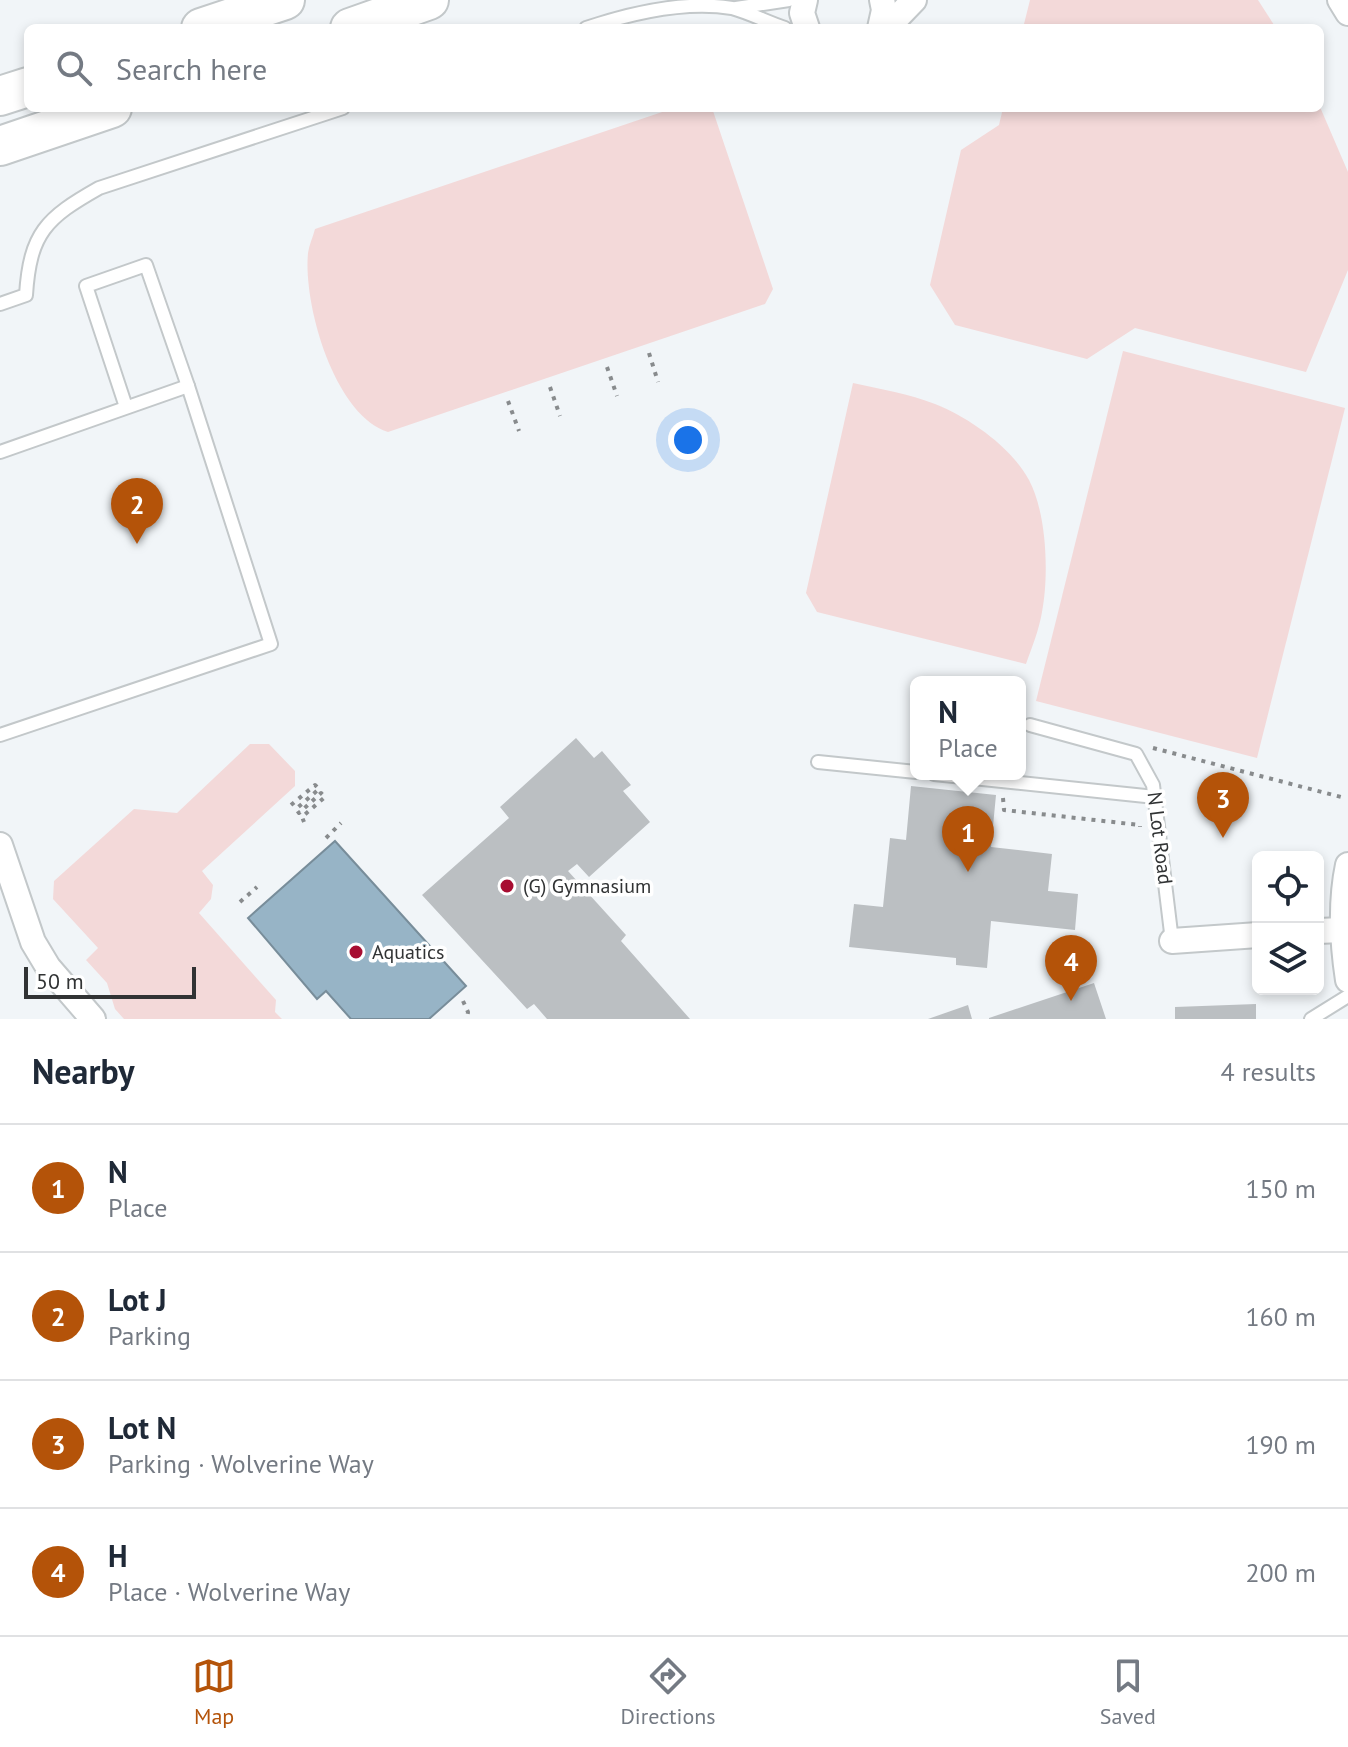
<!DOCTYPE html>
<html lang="en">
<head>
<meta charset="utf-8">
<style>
	body { margin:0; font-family:"PT Sans",sans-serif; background:#f6f6f7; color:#1f2937 }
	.controls { position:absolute; right:24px; bottom:24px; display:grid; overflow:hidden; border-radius:12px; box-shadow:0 4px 12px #0003 }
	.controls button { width:72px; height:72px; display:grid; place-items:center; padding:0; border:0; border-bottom:2px solid #e0e1e3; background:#fff; color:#1f2937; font:40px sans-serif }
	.scale { position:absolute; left:24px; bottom:20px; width:172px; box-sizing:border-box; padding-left:8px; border:4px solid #313334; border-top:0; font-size:22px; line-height:28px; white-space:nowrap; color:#313334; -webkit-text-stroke:6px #fff; paint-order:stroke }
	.you { position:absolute; left:688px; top:440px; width:28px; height:28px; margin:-20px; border:6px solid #fff; border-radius:50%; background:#1a73e8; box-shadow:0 0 0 12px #1a73e833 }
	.badge { display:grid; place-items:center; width:52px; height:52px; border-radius:50%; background:#b45309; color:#fff; font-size:26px; font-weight:700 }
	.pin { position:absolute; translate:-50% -66px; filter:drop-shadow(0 2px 4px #0008) }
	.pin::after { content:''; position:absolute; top:42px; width:28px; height:24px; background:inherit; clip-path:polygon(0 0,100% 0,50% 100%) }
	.popup { position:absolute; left:910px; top:676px; width:116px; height:104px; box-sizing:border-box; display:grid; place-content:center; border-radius:12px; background:#fff; filter:drop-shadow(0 2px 6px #0005); font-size:26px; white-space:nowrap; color:#747a83 }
	.popup b { font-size:30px; color:#1f2937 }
	.popup::after { content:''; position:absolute; left:50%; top:100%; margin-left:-16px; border:16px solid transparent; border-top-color:#fff }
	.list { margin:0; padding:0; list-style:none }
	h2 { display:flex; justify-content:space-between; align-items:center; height:104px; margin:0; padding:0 32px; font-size:34px }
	h2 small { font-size:26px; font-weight:400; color:#747a83 }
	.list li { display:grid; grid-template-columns:52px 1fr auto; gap:24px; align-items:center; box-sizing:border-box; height:128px; padding:0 32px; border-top:2px solid #e0e1e3 }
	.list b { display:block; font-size:30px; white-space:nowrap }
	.list p { margin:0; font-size:26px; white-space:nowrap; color:#747a83 }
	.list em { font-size:26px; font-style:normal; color:#747a83 }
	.icon { flex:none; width:44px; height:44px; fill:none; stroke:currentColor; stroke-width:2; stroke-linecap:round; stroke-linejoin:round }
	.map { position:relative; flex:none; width:1348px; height:1019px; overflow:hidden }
	.search { position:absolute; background:#fff; box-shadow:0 4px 12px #0003; left:24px; right:24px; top:24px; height:88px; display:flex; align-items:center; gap:20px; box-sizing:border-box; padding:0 28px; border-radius:12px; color:#747a83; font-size:30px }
	.sheet { height:616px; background:#fff }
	nav { display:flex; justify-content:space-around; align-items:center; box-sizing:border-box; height:112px; border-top:2px solid #e0e1e3; background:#fff; font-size:22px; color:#747a83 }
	nav a { display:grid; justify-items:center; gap:4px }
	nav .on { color:#b45309 }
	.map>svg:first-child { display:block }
	.green { fill:#f3d9d9 }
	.water { fill:#97b4c6; stroke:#788d9a; stroke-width:2 }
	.building { fill:#bbbfc2 }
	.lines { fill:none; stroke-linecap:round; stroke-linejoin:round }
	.service-casing { stroke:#c3c8ca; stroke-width:16 }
	.minor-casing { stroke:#c3c8ca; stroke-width:28 }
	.primary-casing { stroke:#c3c8ca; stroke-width:42 }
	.path { stroke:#888b8d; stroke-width:4; stroke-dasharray:4 6; stroke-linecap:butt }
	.service { stroke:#fff; stroke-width:12 }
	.minor { stroke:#fff; stroke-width:24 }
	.primary { stroke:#fff; stroke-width:38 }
	.poi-dot { fill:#a70d31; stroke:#fff; stroke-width:3 }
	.labels { text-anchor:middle; stroke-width:7; stroke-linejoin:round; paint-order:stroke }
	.street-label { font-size:20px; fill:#313334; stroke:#fff }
	.poi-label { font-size:20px; fill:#313334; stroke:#fff; text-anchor:start }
</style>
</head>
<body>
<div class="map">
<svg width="1348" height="1019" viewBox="0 0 1348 1019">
	<rect width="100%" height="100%" fill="#f1f5f8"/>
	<g class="green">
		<polygon points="1030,0 1258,0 1276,28 1023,28"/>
		<polygon points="1320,107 1348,172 1348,270 1306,372 1135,328 1087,359 955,325 930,285 961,150 999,125 1003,108"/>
		<path d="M674,108H712L773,289L765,304L388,432C334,415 303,304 308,253C309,245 313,237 315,229Z"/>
		<polygon points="1123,351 1345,408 1257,758 1036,701"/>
		<path d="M853,383C881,389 909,394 935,404C970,418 1011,447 1029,480C1047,514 1049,575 1042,612C1039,630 1032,647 1026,664L817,612L806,593Z"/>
		<polygon points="250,744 269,744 295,771 295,786 202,871 213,885 211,899 199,913 276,1000 275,1012 282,1019 124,1019 115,1009 107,983 86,960 98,948 53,899 54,881 134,809 177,813"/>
	</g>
	<polygon class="water" points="335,841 466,986 429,1019 351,1019 326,991 317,999 248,918"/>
	<g class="building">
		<polygon points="576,738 594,758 602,751 631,785 623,791 650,822 589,877 577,864 568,871 626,935 621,941 690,1019 547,1019 534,1004 527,1009 422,895 509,818 500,807"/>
		<polygon points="911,786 996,795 991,847 1052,854 1048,891 1078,894 1075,930 991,921 987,968 956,965 956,958 849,947 854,904 883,907 890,838 906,840"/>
		<polygon points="1094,983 1106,1019 989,1019 989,1018"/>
		<polygon points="1256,1004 1256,1019 1175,1019 1175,1007"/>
		<polygon points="968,1005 972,1019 928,1019"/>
	</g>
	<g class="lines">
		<defs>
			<g id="service">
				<polyline points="736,8 789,0"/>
				<path d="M586,28C631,13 684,0 732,8C750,13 767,22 785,28"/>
				<path d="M0,304L26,295C30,233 46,218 99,188L343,108"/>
				<polyline points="0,452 188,386 146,265 86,286 126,407"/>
				<polyline points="1030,725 1136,754 1153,785 1172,941"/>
				<polyline points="0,735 271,644 188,386"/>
				<polyline points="818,762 916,772"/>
				<polyline points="934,774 1155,797"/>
				<polyline points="1311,1019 1348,996"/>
			</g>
			<g id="minor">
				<polyline points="805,0 802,13 807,28"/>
				<polyline points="1340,0 1348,13"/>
				<polyline points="880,28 884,10 882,0"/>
				<polyline points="887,28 914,0"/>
				<polyline points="0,845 33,942 48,967 93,1019"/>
				<path d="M1348,865C1340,903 1342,941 1348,980"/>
				<polyline points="1318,931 1342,930"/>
				<polyline points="1172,941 1258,935"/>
			</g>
			<g id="primary">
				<polyline points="201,28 285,0"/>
				<polyline points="350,28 429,0"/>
				<polyline points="0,96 28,87"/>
				<polyline points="0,146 112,108"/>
			</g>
		</defs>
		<use href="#service" class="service-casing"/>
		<use href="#minor" class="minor-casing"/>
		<use href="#primary" class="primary-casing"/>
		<g class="path">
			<polyline points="649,353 658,382"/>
			<polyline points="607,367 617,396"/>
			<polyline points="550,387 560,416"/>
			<polyline points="508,401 519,431"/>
			<polyline points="1153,748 1341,797"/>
			<polyline points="1003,798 1004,810 1140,825 1140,827"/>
			<polyline points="291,805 315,785 319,789 296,809 299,813 321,793 325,797 302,817 304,822"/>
			<polyline points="326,838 341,823"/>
			<polyline points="240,902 257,887"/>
			<polyline points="463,1001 468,1012 467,1019"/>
		</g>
		<use href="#service" class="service"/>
		<use href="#minor" class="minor"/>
		<use href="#primary" class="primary"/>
	</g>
	<g class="poi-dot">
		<circle cx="507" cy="886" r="8"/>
		<circle cx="356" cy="952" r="8"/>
	</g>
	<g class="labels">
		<g class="street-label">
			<text transform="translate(1160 838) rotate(83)" y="7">N Lot Road</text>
		</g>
		<g class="poi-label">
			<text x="523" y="893">(G) Gymnasium</text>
			<text x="372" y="959">Aquatics</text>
		</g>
	</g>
</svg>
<div class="controls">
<button><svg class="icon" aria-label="locate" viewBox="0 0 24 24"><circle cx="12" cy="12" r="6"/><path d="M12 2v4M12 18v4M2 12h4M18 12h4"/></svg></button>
<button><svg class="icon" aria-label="layers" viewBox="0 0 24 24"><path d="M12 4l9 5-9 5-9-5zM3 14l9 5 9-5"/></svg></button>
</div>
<div class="scale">50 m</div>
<div class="you"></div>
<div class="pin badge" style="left:968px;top:872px">1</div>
<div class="popup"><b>N</b>Place</div>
<div class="pin badge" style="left:137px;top:544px">2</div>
<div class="pin badge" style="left:1223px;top:838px">3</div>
<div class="pin badge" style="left:1071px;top:1001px">4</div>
<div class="search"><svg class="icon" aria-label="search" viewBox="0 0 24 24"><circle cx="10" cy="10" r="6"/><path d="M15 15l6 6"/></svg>Search here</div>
</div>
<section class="sheet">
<h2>Nearby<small>4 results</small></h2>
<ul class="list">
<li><span class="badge">1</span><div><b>N</b><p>Place</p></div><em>150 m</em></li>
<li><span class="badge">2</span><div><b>Lot J</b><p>Parking</p></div><em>160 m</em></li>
<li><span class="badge">3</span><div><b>Lot N</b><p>Parking · Wolverine Way</p></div><em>190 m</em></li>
<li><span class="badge">4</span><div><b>H</b><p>Place · Wolverine Way</p></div><em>200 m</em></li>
</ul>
</section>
<nav>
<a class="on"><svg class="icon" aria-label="map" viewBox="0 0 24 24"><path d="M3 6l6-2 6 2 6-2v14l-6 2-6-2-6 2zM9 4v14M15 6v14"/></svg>Map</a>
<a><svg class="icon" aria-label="directions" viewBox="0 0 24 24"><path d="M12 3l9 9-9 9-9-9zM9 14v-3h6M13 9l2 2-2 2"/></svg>Directions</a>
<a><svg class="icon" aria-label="saved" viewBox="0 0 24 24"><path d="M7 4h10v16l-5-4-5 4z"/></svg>Saved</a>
</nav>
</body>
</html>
